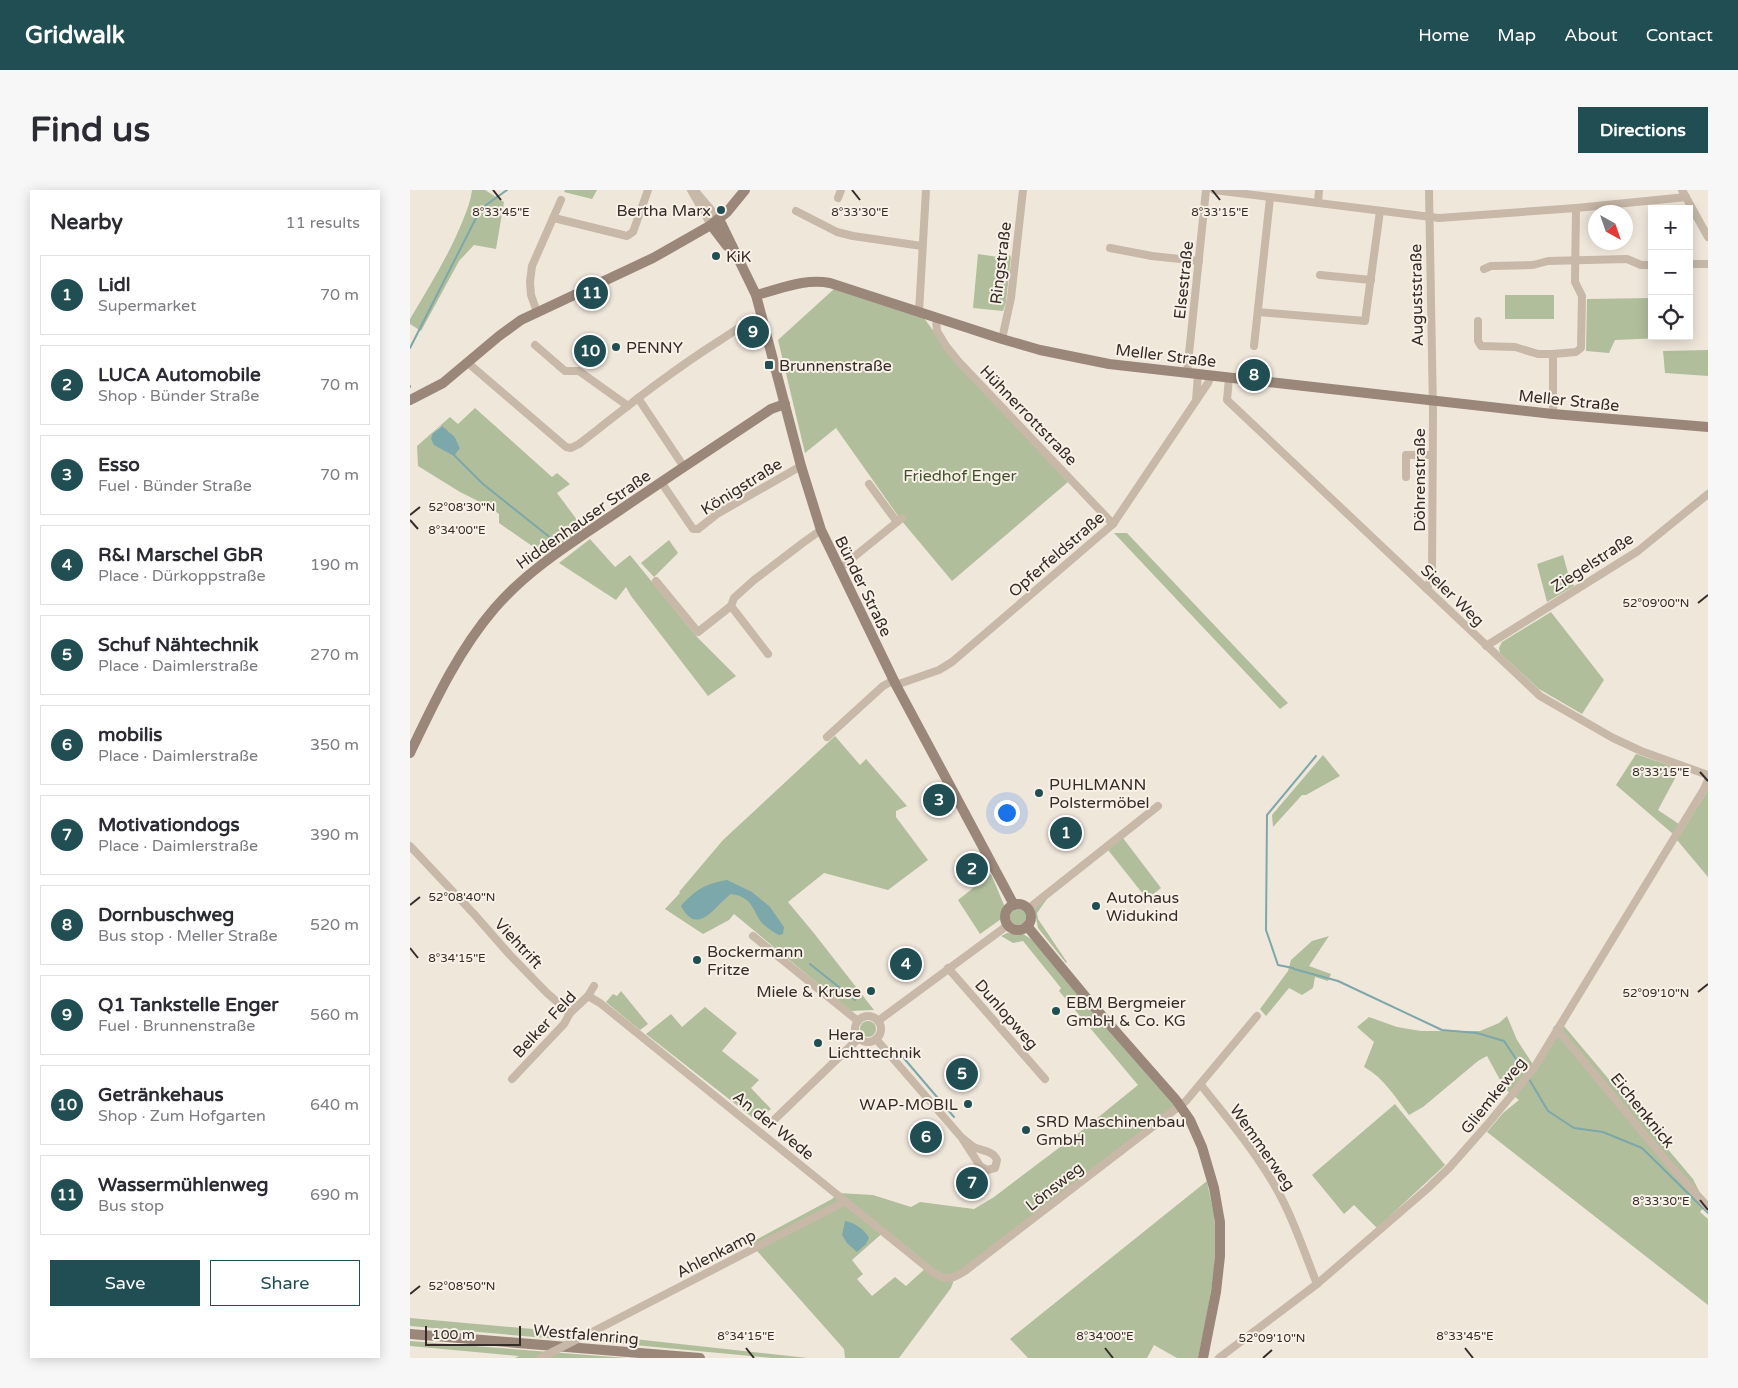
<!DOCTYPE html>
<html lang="en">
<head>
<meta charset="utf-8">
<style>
	body { margin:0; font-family:"Varela Round",sans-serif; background:#f7f7f7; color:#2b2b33 }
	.controls { position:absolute; right:15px; top:15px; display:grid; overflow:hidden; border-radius:0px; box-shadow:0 2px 12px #0003 }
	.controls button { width:45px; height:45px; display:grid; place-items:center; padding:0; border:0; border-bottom:1px solid #e1e1e2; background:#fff; color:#2b2b33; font:25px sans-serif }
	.compass { position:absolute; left:1178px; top:15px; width:45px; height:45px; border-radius:50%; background:#fff; box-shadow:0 2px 12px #0003; rotate:140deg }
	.scale { position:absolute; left:15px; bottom:12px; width:96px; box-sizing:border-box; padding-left:5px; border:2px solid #352c28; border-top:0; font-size:14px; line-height:18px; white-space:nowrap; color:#352c28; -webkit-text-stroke:4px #f8f1e7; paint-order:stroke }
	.you { position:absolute; left:596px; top:622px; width:18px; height:18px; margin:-12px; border:4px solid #fff; border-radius:50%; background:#1a73e8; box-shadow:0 0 0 8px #1a73e833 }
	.badge { display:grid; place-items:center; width:32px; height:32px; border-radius:50%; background:#204e53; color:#fff; font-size:16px; font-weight:700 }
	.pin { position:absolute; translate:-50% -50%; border:2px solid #fff; box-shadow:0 1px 5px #0006 }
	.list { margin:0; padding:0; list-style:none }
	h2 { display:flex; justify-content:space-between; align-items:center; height:65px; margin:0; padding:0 20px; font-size:21px }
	h2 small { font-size:16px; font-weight:400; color:#7c7c81 }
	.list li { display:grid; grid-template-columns:32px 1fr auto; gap:15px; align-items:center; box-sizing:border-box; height:80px; margin:0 10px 10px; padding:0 10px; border:1px solid #e1e1e2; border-radius:0px }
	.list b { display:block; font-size:19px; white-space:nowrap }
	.list p { margin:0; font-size:16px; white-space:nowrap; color:#7c7c81 }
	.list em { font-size:16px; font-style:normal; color:#7c7c81 }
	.actions { display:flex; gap:10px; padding:15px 20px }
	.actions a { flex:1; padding:11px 0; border:1px solid #204e53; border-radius:0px; text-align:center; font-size:18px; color:#204e53 }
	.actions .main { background:#204e53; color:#fff }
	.icon { flex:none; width:28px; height:28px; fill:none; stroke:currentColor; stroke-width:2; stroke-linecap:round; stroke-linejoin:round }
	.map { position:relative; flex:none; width:1298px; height:1168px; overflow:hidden; border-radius:0px }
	header { display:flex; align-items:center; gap:30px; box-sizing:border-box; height:70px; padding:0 25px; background:#204e53; color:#fff }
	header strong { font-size:24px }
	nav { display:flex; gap:28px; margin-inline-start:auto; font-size:18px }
	.intro { display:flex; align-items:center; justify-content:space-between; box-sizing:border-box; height:120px; padding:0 30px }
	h1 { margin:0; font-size:35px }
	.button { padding:12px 22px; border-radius:0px; background:#204e53; color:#fff; font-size:18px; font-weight:700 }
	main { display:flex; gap:30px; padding:0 30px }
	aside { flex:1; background:#fff; border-radius:0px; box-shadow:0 2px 12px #0003 }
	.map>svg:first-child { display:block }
	.green { fill:#b1be9c; fill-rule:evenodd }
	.water { fill:#7ca7ab }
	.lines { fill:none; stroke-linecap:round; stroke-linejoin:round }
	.stream { stroke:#7ca7ab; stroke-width:2 }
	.street { stroke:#c7b8a8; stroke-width:8 }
	.secondary { stroke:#9b877a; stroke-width:10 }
	.street-bridge { stroke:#c7b8a8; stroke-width:8 }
	.ticks { fill:none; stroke:#352c28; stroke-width:2 }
	.poi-dot { fill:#204e53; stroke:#f8f1e7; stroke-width:2 }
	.labels { text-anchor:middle; stroke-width:4; stroke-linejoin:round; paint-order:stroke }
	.poi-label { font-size:16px; fill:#352c28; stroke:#f8f1e7; text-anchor:start }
	.street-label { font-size:16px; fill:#352c28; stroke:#f8f1e7 }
	.park-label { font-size:16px; fill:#42512d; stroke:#f8f1e7 }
	.ticks-label { font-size:12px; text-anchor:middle; fill:#352c28; stroke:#f8f1e7; stroke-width:4; stroke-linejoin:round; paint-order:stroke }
</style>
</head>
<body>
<header>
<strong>Gridwalk</strong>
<nav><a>Home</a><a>Map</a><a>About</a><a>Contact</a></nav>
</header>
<div class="intro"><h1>Find us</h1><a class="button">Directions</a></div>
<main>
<aside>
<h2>Nearby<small>11 results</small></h2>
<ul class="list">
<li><span class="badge">1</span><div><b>Lidl</b><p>Supermarket</p></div><em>70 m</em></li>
<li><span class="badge">2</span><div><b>LUCA Automobile</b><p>Shop · Bünder Straße</p></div><em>70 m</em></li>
<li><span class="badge">3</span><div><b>Esso</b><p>Fuel · Bünder Straße</p></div><em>70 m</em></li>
<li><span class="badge">4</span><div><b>R&amp;I Marschel GbR</b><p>Place · Dürkoppstraße</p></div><em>190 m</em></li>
<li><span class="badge">5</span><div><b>Schuf Nähtechnik</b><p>Place · Daimlerstraße</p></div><em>270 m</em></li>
<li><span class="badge">6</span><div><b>mobilis</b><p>Place · Daimlerstraße</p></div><em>350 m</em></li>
<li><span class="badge">7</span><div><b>Motivationdogs</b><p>Place · Daimlerstraße</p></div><em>390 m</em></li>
<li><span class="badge">8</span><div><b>Dornbuschweg</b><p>Bus stop · Meller Straße</p></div><em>520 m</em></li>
<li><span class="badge">9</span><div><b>Q1 Tankstelle Enger</b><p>Fuel · Brunnenstraße</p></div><em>560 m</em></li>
<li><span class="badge">10</span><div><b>Getränkehaus</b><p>Shop · Zum Hofgarten</p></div><em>640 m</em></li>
<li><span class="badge">11</span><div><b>Wassermühlenweg</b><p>Bus stop</p></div><em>690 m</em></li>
</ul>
<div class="actions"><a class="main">Save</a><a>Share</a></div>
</aside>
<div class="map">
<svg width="1298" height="1168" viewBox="0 0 1298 1168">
	<rect width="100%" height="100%" fill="#f0e7db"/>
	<g class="green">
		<path d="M62,0H75L94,12L86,59L64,55L49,71L11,141L0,134V129C19,97 39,65 53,30C57,20 61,10 62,0Z"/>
		<polygon points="155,0 187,0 182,9 154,2"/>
		<polygon points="568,64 588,67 592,64 599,65 601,67 596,112 593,121 563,118"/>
		<polygon points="424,99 514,128 546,172 658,292 542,391 491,330 426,238 395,263 368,150"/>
		<rect x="1095" y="105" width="49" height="24"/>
		<polygon points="1242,108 1242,146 1252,146 1252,148 1205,150 1199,163 1176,161 1177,109"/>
		<polygon points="1298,160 1298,186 1255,183 1253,161"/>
		<path d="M65,218L142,287L147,283L160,294L147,303L173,338L135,365L89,333V324L78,316L50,302L8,276L7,256L40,227L48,234ZM31,236L45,247L50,258L23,243Z"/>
		<polygon points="704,343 717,343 878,513 870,519"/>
		<polygon points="180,349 205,377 220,365 287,447 326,486 298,506 221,406 216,397 206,410 149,373"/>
		<polygon points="259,350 268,363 244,387 231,373"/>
		<polygon points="1153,365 1158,383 1164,396 1137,412 1127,374"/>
		<polygon points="1141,422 1194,490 1172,524 1129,499 1090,463 1089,458 1092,452"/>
		<polygon points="425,546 450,575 456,569 497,616 486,621 486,627 518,670 478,700 414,683 378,712 403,742 464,820 441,821 324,724 319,730 293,744 255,719 270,703 269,702 313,650"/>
		<polygon points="1226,564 1270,579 1248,620 1269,634 1263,644 1206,595"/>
		<polygon points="913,565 930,586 896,605 892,605 863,637 862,625"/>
		<polygon points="1298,600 1298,687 1267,650"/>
		<polygon points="713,648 751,698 737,709 698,660"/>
		<polygon points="581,684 594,715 591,729 570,744 548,710"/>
		<polygon points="639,706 627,723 628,729 657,772 656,773 628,738 624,718"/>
		<circle cx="608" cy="727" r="8"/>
		<path d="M597,743L613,744L623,750L765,913L764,916L546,1084L541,1098L489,1168H435L434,1159L340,1053L422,1009L429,1003L463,1005L501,1017L510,1012L564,1019L584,1007L670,942L728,895L649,801L651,798L613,751L603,753L591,746ZM476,1040L518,1076L496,1096L485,1087L462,1106L447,1089L453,1084L442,1070Z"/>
		<polygon points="919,746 899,776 921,784 918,791 905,787 903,798 892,805 879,798 856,826 850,819 878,781 881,770 902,751"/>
		<polygon points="211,801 238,834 230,840 196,812 203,804 207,806"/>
		<polygon points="295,817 327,843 312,861 349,890 341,898 361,919 347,931 236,844 261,824 272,837"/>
		<path d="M1097,826L1107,850L1126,879L1154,836L1283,989L1291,1005L1298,1013L1290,1022L1298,1029V1115L1077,942L1093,923L1109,910L1095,899L1077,866L1068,871L1013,917L999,925C985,907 974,888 954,877L964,852L947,837L959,827L987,837L1011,841H1070L1089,833Z"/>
		<circle cx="458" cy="839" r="8"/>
		<polygon points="985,914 1035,975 967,1038 944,1015 934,1024 902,985"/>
		<path d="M797,991C799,1004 804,1019 805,1033C808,1078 797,1124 788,1168H767L744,1155L737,1168H618L600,1149Z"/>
		<polygon points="0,1128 179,1144 398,1168 362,1168 171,1150 147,1149 0,1136"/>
		<polygon points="0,1151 217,1168 105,1168 109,1166 0,1156"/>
	</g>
	<g class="water">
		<polygon points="32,236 45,247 50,258 44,266 24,255 21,249 23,243"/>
		<path d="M317,690L342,702L360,717L374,737L373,744L369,745C363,742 357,738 352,733C342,720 343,707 321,704C305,715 288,748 271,716C285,700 295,694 317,690Z"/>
		<path d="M435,1031C444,1032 455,1040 459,1048L456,1054L447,1062L437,1053L432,1045Z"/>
	</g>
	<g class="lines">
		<g class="stream">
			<polyline points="0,158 66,28 76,15 97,0"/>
			<polyline points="0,196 0,197"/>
			<polyline points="44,265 73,294 147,353"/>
			<polyline points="400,774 445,810"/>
			<polyline points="883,778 868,775 856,740 857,625 906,566"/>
			<polyline points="884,779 928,791 1032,840 1067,843 1094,851 1116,884"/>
			<polyline points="486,859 544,927"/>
			<polyline points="1119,889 1138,921 1164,938 1193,942 1232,958 1298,1023"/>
		</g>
		<g class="street">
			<polyline points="281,0 301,35"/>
			<polyline points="804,0 1029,28 1166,18 1276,7"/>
			<polyline points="1272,0 1298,47"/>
			<polyline points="286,2 309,29"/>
			<polyline points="428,8 431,0"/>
			<polyline points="908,13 909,0"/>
			<polyline points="386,21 427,42 443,46 512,56"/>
			<polyline points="144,28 217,46 223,42 238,0"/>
			<polyline points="700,58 742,66 789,71"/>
			<polyline points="1279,74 1298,74"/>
			<polyline points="1074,79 1081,76 1123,75 1138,71 1217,69 1231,75 1242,75"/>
			<polyline points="910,85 961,90"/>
			<polyline points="127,122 121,105 120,92 122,76 151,10"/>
			<polyline points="509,122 516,0"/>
			<polyline points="848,122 955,131 970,21"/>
			<polyline points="526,128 527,141 536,156 549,172 703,334"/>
			<polyline points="1068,131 1068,151 1071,156 1105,157 1128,164 1143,164"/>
			<polyline points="592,149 601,108 613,0"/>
			<polyline points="125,155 155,181 169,181 218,216"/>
			<polyline points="844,156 860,8"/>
			<path d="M58,173L156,257L161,258L169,254C214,219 260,182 309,151C323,142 337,131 353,127"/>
			<polyline points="777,183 796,0"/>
			<polyline points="819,188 817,210 1130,506 1203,548 1231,561 1298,585"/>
			<polyline points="228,208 274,277"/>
			<polyline points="786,210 788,185"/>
			<polyline points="1143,224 1143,164 1166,162 1171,158 1172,106 1165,92 1166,18"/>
			<polyline points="996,287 996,265 1022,265"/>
			<polyline points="251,292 283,339 288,339 307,324 391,276"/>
			<polyline points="459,294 487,332"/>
			<polyline points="429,379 492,328"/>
			<polyline points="246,391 288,442 321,416"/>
			<polyline points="1017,399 1022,384 1023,221 1019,0"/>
			<polyline points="1076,456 1228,361 1298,304"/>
			<polyline points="358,464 321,416 324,408 344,390 394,352 411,340"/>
			<polyline points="486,495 529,480 542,472 703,334 798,193 801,186"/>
			<polyline points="417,547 473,496 484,490"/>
			<polyline points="0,656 64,724 100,765 137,803 160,823"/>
			<polyline points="618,719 748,616"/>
			<polyline points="343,746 448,831"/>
			<polyline points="538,778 635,889"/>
			<path d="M178,806L190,813L524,1083C536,1091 543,1089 555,1081L776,911L847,826"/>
			<circle cx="458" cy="839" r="13"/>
			<polyline points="468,831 598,735"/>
			<polyline points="1147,839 1259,974 1298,1017"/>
			<path d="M466,849L552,948L570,976L577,980L585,978L587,970C583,961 574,961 566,958C561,956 557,951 552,948"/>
			<polyline points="102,889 154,834 160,823 178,806 184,796"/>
			<path d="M791,895C820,932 853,970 874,1013C887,1039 896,1067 907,1094"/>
			<polyline points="365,929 449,848"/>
			<polyline points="188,1139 436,1011"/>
			<polyline points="809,1168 907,1094 1017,999 1039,978 1077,935 1124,878 1294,599 1298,590"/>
		</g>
		<g class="secondary">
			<polyline points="309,29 346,105 391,276 411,340 486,495 604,715"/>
			<polyline points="301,35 317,56"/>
			<path d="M346,105C371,99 394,88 420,93L592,149L630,160L699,174L1143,224L1298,237"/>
			<polyline points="0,210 33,193 89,146 111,130 243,68 301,35 317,22 335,0"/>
			<path d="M0,563C24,513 48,461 84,419C119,378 166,350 210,320C260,286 311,252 361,219L375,214"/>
			<circle cx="608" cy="727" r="13"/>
			<polyline points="617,736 679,811 766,910 780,930 792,957 804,998 810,1032 810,1066 806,1102 793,1168"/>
			<polyline points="0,1144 290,1168"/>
		</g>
		<polyline class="street-bridge" points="130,1168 188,1139"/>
	</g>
	<path class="ticks" d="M83,0L91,10M442,0L450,10M802,0L810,10M0,325L10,317M0,330L8,339M1288,413L1298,405M1290,582L1298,591M0,715L10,707M0,758L8,768M1288,802L1298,794M1290,1010L1298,1020M0,1104L10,1096M336,1158L344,1168M695,1158L703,1168M1055,1158L1063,1168M853,1168L862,1160"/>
	<g class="poi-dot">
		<circle cx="311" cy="20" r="5"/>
		<circle cx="306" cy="66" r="5"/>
		<circle cx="206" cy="157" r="5"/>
		<rect x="354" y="170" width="10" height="10" rx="2.5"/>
		<circle cx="629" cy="603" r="5"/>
		<circle cx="686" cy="716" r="5"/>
		<circle cx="287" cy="770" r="5"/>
		<circle cx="461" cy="801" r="5"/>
		<circle cx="646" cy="821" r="5"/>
		<circle cx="408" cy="853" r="5"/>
		<circle cx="558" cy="914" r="5"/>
		<circle cx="616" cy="940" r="5"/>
	</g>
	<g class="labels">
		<g class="poi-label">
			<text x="301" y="26" text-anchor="end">Bertha Marx</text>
			<text x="316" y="72">KiK</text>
			<text x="216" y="163">PENNY</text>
			<text x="369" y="181">Brunnenstraße</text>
			<text x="639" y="600">PUHLMANN<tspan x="639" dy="18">Polstermöbel</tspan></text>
			<text x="696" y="713">Autohaus<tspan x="696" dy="18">Widukind</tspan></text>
			<text x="297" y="767">Bockermann<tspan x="297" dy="18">Fritze</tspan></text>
			<text x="451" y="807" text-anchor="end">Miele &amp; Kruse</text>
			<text x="656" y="818">EBM Bergmeier<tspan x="656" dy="18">GmbH &amp; Co. KG</tspan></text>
			<text x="418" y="850">Hera<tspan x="418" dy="18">Lichttechnik</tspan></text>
			<text x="548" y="920" text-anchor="end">WAP-MOBIL</text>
			<text x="626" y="937">SRD Maschinenbau<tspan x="626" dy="18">GmbH</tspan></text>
		</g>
		<g class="street-label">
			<text transform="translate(590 73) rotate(-83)" y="6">Ringstraße</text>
			<text transform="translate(773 90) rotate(-84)" y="6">Elsestraße</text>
			<text transform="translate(1006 105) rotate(-91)" y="6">Auguststraße</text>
			<text transform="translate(756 165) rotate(7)" y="6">Meller Straße</text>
			<text transform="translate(1159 210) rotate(6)" y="6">Meller Straße</text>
			<text transform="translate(619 225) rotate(46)" y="6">Hühnerrottstraße</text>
			<text transform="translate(1009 290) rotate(-90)" y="6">Döhrenstraße</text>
			<text transform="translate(331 296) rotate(-32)" y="6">Königstraße</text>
			<text transform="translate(173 329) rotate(-35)" y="6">Hiddenhauser Straße</text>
			<text transform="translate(646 364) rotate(-41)" y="6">Opferfeldstraße</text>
			<text transform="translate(1182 372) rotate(-33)" y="6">Ziegelstraße</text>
			<text transform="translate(454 396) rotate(64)" y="6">Bünder Straße</text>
			<text transform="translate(1043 405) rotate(44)" y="6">Sieler Weg</text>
			<text transform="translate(109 753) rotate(47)" y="6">Viehtrift</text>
			<text transform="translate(597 824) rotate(49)" y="6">Dunlopweg</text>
			<text transform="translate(134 834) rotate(-47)" y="6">Belker Feld</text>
			<text transform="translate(1083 905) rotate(-51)" y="6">Gliemkeweg</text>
			<text transform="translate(1233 920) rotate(51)" y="6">Eichenknick</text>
			<text transform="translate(364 935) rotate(39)" y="6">An der Wede</text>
			<text transform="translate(853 957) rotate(55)" y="6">Wemmerweg</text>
			<text transform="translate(644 996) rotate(-38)" y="6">Lönsweg</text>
			<text transform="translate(306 1063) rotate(-27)" y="6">Ahlenkamp</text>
			<text transform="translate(176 1144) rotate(5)" y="6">Westfalenring</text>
		</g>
		<g class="park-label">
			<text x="550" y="291">Friedhof Enger</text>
		</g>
	</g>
	<g class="ticks-label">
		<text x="91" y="26">8°33'45"E</text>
		<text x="450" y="26">8°33'30"E</text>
		<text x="810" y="26">8°33'15"E</text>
		<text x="52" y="321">52°08'30"N</text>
		<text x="47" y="344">8°34'00"E</text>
		<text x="1246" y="417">52°09'00"N</text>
		<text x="1251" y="586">8°33'15"E</text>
		<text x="52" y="711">52°08'40"N</text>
		<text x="47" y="772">8°34'15"E</text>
		<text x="1246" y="807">52°09'10"N</text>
		<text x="1251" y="1015">8°33'30"E</text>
		<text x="52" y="1100">52°08'50"N</text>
		<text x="336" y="1150">8°34'15"E</text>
		<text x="695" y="1150">8°34'00"E</text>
		<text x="1055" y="1150">8°33'45"E</text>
		<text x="862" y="1152">52°09'10"N</text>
	</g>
</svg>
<div class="controls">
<button>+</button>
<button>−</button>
<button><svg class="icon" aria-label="locate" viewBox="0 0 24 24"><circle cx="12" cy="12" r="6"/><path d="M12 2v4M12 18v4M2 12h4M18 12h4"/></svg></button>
</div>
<svg class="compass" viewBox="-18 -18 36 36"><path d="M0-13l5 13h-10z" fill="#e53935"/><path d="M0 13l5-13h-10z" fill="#7c7c81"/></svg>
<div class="scale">100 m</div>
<div class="you"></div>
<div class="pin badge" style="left:656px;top:643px">1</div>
<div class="pin badge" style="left:562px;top:679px">2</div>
<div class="pin badge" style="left:529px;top:610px">3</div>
<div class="pin badge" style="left:496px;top:774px">4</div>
<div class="pin badge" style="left:552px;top:884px">5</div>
<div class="pin badge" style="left:516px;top:947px">6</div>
<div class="pin badge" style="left:562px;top:993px">7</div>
<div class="pin badge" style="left:844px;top:185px">8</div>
<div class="pin badge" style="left:343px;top:142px">9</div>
<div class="pin badge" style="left:180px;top:161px">10</div>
<div class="pin badge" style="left:182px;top:103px">11</div>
</div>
</main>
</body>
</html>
